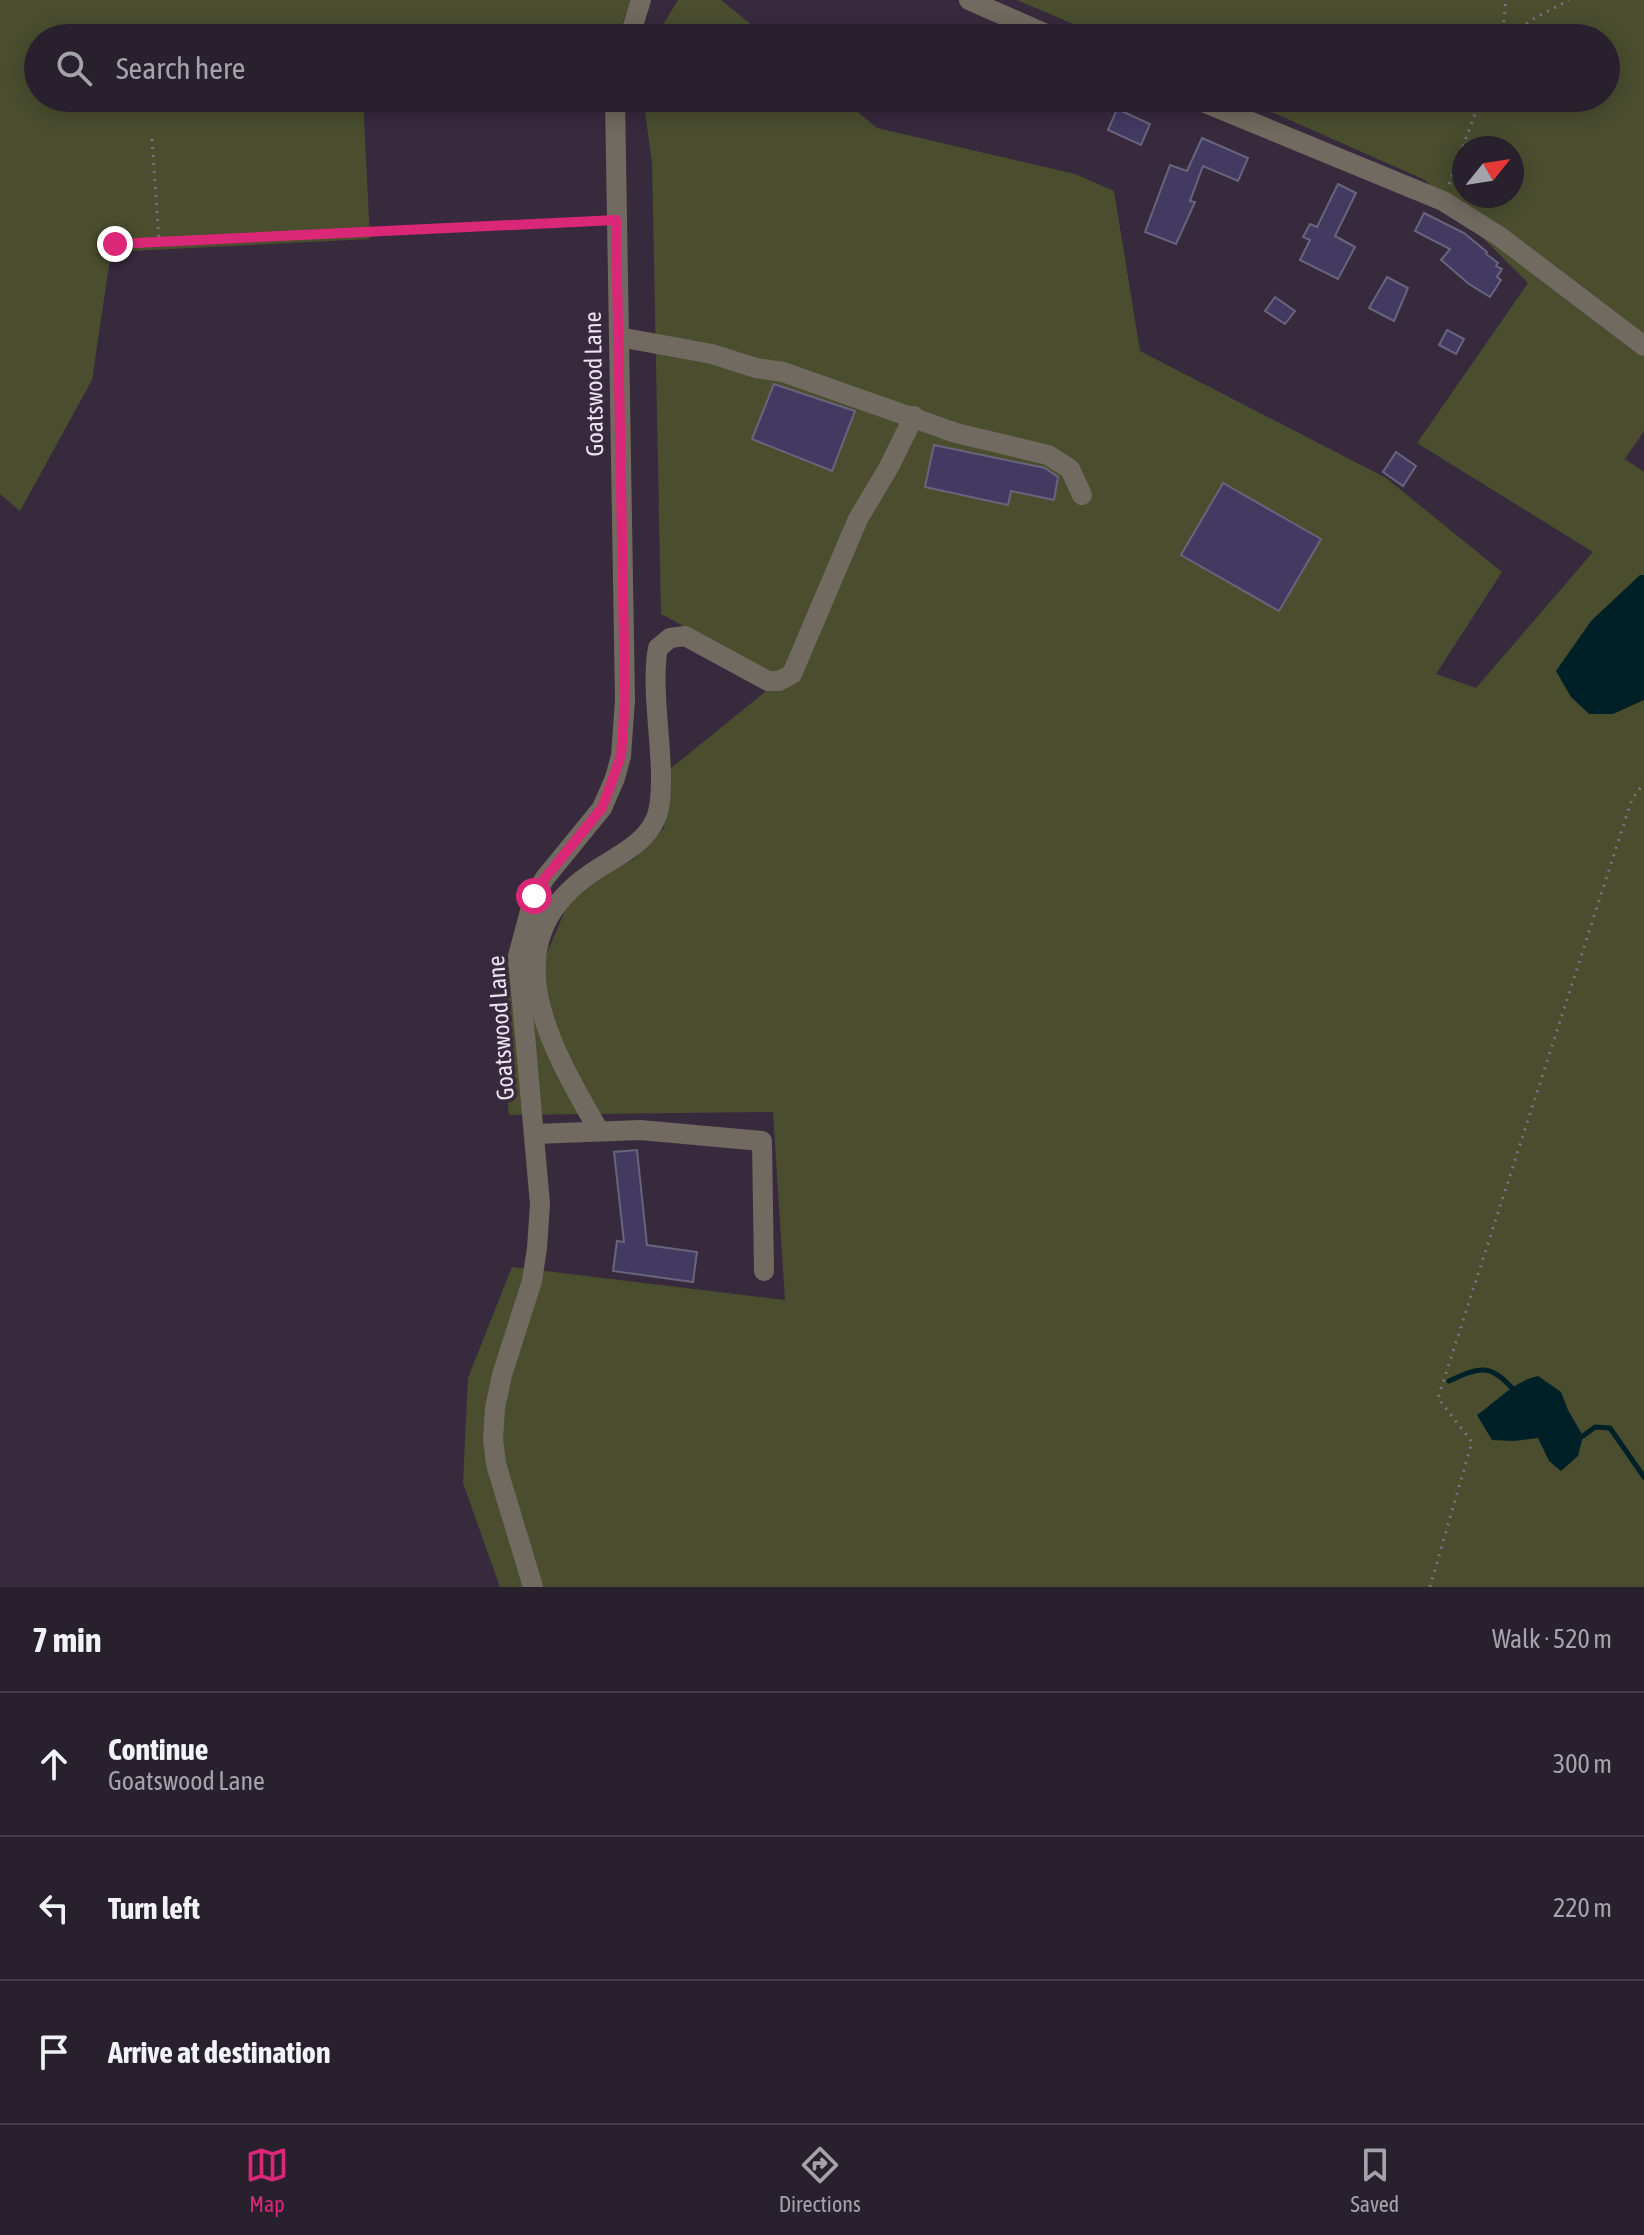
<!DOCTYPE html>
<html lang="en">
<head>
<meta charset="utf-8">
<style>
	body { margin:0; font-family:"Asap Condensed",sans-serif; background:#312836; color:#f1f3f6 }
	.compass { position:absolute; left:1452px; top:136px; width:72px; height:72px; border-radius:50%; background:#29202e; box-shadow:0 4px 20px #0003; rotate:60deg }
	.stop { position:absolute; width:24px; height:24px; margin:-18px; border:6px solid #db2777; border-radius:50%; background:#fff }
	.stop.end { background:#db2777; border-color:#fff; box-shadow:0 2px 8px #0008 }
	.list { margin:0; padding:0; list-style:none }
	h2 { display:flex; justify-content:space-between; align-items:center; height:104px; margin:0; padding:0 32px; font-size:34px }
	h2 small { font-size:26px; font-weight:400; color:#a5a3aa }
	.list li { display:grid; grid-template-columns:52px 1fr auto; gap:24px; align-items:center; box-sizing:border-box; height:144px; padding:0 32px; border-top:2px solid #453e4a }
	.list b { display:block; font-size:30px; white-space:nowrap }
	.list p { margin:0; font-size:26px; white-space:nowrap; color:#a5a3aa }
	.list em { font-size:26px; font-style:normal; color:#a5a3aa }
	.icon { flex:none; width:44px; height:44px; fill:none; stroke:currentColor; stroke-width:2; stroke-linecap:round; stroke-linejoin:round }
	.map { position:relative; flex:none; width:1644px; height:1587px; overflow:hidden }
	.search { position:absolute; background:#29202e; box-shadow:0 4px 20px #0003; left:24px; right:24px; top:24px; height:88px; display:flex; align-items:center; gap:20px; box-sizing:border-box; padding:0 28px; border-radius:44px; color:#a5a3aa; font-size:30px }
	.sheet { height:536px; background:#29202e }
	nav { display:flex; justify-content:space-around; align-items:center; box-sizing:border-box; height:112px; border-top:2px solid #453e4a; background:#29202e; font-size:22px; color:#a5a3aa }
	nav a { display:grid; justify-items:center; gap:4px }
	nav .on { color:#db2777 }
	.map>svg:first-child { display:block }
	.green { fill:#4a4e2f; fill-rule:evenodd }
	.water { fill:#002027 }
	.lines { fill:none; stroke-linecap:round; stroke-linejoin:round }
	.stream { stroke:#002027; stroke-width:5 }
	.building { fill:#433a62; stroke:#69647d; stroke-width:2 }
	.path { stroke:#7c7181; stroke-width:3; stroke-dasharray:2 6; stroke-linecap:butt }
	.minor { stroke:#716a60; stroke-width:20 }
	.route { stroke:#db2777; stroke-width:10 }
	.labels { text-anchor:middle; stroke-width:7; stroke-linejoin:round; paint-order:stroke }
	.street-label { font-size:24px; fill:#ece3f0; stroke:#372a3d }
</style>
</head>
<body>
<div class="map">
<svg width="1644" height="1587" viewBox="0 0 1644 1587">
	<rect width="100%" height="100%" fill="#372a3d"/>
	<g class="green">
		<polygon points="0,0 631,0 617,38 38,38 38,98 363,98 370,239 111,252 92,380 20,511 0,494"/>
		<polygon points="678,0 721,0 768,38 655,38"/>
		<path d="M1017,0H1644V431L1625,459L1644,472V1587H500L463,1483L468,1378L512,1267L785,1300L773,1112L509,1115L495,962L544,960L573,892L634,859L664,828L670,769L782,678L661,614L652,162L643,98H841L877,128L1075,174L1114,191L1140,351L1386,478L1502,572L1436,674L1476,688L1593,552L1417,443L1528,283L1425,180L1240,98H1606V38H1106ZM1464,148H1512V196H1464Z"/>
	</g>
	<g class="water">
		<polygon points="1640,575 1644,575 1644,700 1613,714 1589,714 1571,697 1556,671 1591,621"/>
		<path d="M1538,1376L1561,1392L1568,1410L1583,1436L1578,1456L1561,1471L1549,1461L1538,1438L1514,1441L1492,1440L1477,1415C1497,1401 1514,1381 1538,1376Z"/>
	</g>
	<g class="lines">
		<g class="stream">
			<path d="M1449,1381C1479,1368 1489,1362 1512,1388"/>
			<polyline points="1583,1436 1595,1427 1610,1428 1644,1477"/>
		</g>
	</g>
	<g class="building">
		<polygon points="1117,109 1150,124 1141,145 1108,130"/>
		<polygon points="1202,138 1248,158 1238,181 1203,166 1190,201 1195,202 1176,244 1145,232 1170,165 1187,171"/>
		<polygon points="1338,184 1356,193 1335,236 1355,247 1338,279 1300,260 1310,240 1303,237 1310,224 1317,227"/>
		<polygon points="1424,213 1464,233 1487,252 1486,254 1498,263 1496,266 1502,269 1497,277 1501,280 1490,297 1469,284 1441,260 1450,249 1415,231"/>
		<polygon points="1387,277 1408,288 1394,321 1369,308"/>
		<polygon points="1275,297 1295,311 1285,324 1265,311"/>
		<polygon points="1447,330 1464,339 1456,354 1439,345"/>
		<polygon points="774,384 855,411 832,471 752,439"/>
		<polygon points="934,445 1045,468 1058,477 1054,500 1011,491 1008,505 925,487"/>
		<polygon points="1396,452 1416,466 1403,486 1383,472"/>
		<polygon points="1223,483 1321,539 1279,611 1181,555"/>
		<polygon points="637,1150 647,1245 697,1252 693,1282 613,1271 617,1241 624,1242 614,1152"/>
	</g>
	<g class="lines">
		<g class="path">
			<polyline points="1502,38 1506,0"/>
			<polyline points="1507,38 1533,19 1569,0"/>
			<polyline points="152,139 159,241 600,221"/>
			<polyline points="1449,184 1481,98"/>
			<polyline points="115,244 159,241"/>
			<polyline points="1430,1587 1472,1442 1438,1398 1632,799 1644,783"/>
		</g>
		<g class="minor">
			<polyline points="969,0 1055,38"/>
			<polyline points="629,38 641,0"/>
			<polyline points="1193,98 1443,201 1499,236 1644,346"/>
			<polyline points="619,337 712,354 756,368 783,372 956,433 1048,455 1070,469 1082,495"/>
			<path d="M599,1131C553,1050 489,947 587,876C610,859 644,847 656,818C661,806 661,790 661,776C661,740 651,681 658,648L670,638L685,636L768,681H779L792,674L858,519L889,467L914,416"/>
			<polyline points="535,1134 640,1130 762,1141 764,1271"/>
			<polyline points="533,1587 496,1464 493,1439 495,1408 502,1375 532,1281 537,1248 540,1204 518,956 534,896 545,878 602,808 615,778 621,756 625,700 615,98"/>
		</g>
	</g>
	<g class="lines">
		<polyline class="route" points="115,244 616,220 625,700 621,756 602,808 545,878 534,896"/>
	</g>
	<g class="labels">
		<g class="street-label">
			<text transform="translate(594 384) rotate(-91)" y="8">Goatswood Lane</text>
			<text transform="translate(501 1028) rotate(-94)" y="8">Goatswood Lane</text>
		</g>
	</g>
</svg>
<svg class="compass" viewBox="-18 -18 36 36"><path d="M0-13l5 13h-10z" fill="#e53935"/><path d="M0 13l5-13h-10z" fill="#a5a3aa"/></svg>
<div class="stop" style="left:534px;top:896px"></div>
<div class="stop end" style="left:115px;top:244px"></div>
<div class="search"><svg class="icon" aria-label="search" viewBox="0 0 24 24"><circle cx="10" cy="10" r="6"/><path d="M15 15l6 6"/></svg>Search here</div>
</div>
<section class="sheet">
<h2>7 min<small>Walk · 520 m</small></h2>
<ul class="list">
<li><svg class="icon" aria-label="ahead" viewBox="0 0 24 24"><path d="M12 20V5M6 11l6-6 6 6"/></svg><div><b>Continue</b><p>Goatswood Lane</p></div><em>300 m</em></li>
<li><svg class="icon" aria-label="left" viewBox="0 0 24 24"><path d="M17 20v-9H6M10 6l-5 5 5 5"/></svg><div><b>Turn left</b></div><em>220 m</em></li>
<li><svg class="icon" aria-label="arrive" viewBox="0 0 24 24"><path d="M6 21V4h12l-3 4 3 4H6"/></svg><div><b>Arrive at destination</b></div></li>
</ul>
</section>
<nav>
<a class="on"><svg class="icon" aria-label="map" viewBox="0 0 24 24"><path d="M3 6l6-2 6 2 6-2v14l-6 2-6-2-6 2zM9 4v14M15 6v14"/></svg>Map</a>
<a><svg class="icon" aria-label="directions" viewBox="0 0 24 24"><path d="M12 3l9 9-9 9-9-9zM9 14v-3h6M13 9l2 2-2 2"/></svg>Directions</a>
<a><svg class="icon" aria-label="saved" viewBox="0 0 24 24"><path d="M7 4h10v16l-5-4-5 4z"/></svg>Saved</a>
</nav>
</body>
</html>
